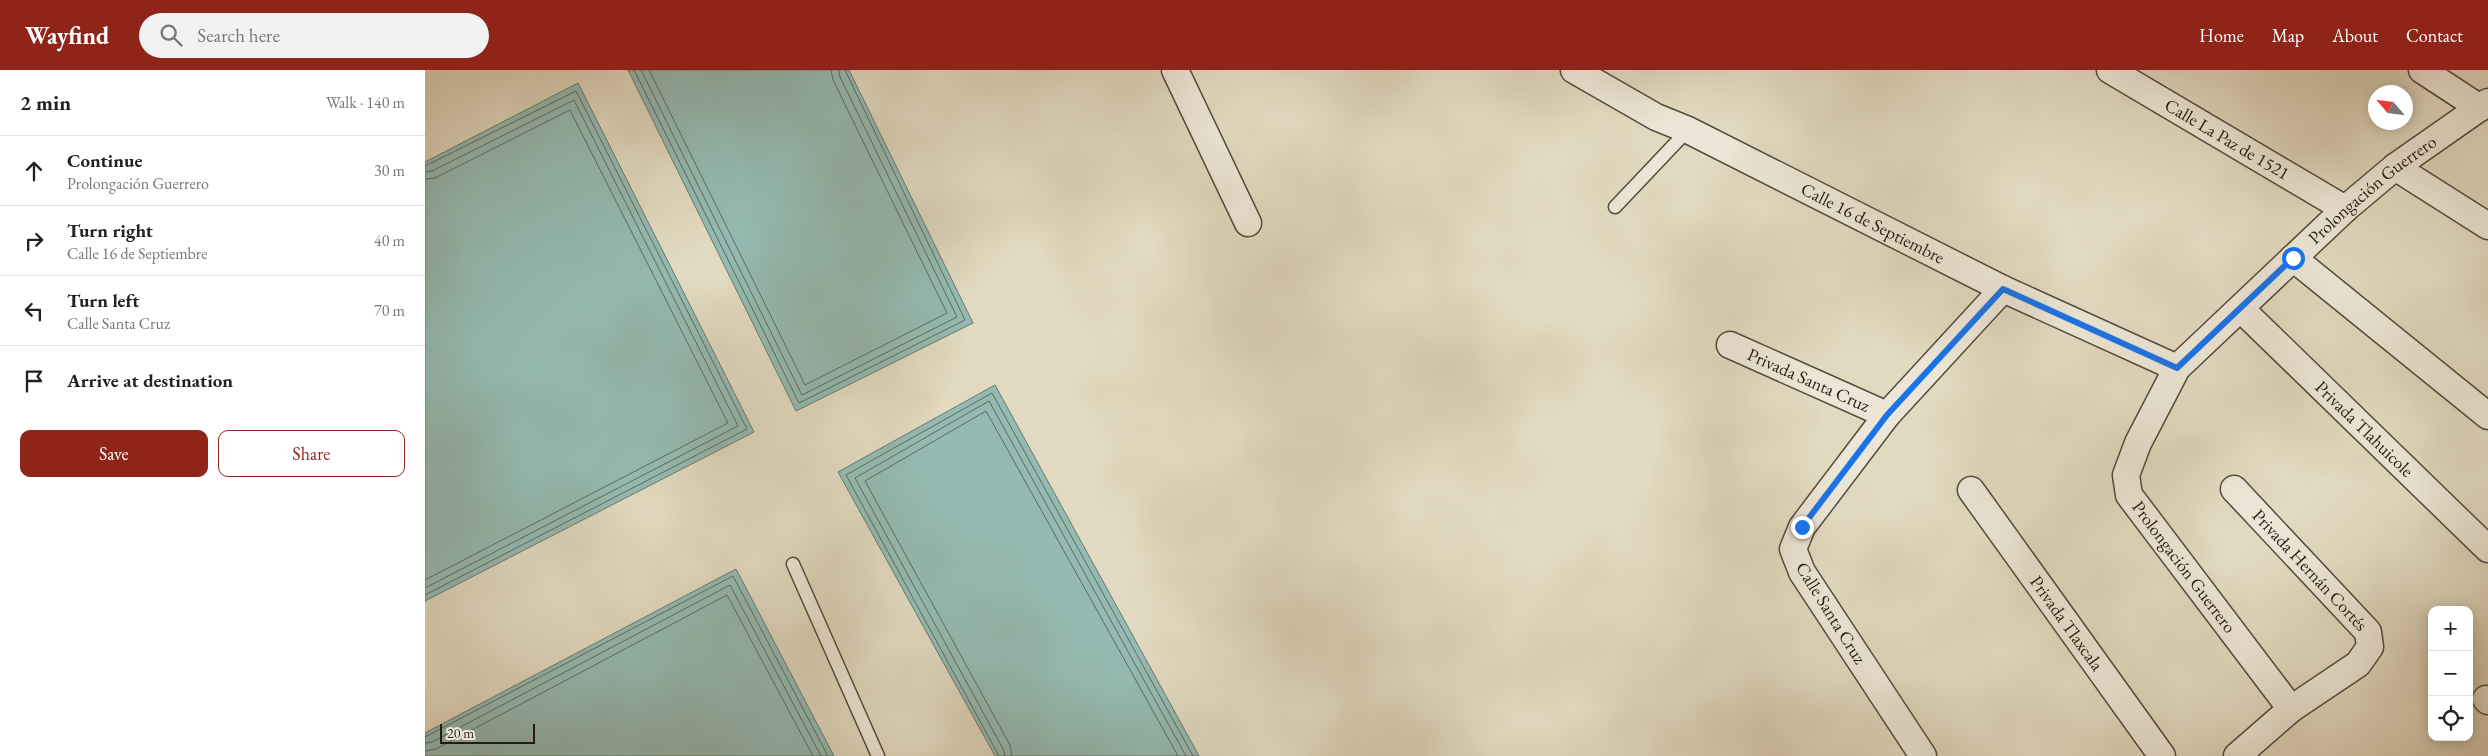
<!DOCTYPE html>
<html lang="en">
<head>
<meta charset="utf-8">
<style>
	body { margin:0; font-family:"EB Garamond",serif; background:#f2f2f2; color:#222 }
	.controls { position:absolute; right:15px; bottom:15px; display:grid; overflow:hidden; border-radius:10px; box-shadow:0 2px 12px #0003 }
	.controls button { width:45px; height:45px; display:grid; place-items:center; padding:0; border:0; border-bottom:1px solid #e0e0e0; background:#fff; color:#222; font:25px sans-serif }
	.compass { position:absolute; left:1943px; top:15px; width:45px; height:45px; border-radius:50%; background:#fff; box-shadow:0 2px 12px #0003; rotate:298deg }
	.scale { position:absolute; left:15px; bottom:12px; width:95px; box-sizing:border-box; padding-left:5px; border:2px solid #261b10; border-top:0; font-size:14px; line-height:18px; white-space:nowrap; color:#261b10; -webkit-text-stroke:4px #ece6d6; paint-order:stroke }
	.stop { position:absolute; width:15px; height:15px; margin:-11px; border:4px solid #1a73e8; border-radius:50%; background:#fff }
	.stop.end { background:#1a73e8; border-color:#fff; box-shadow:0 1px 5px #0008 }
	.list { margin:0; padding:0; list-style:none }
	h2 { display:flex; justify-content:space-between; align-items:center; height:65px; margin:0; padding:0 20px; font-size:21px }
	h2 small { font-size:16px; font-weight:400; color:#767676 }
	.list li { display:grid; grid-template-columns:32px 1fr auto; gap:15px; align-items:center; box-sizing:border-box; height:70px; padding:0 20px; border-top:1px solid #e0e0e0 }
	.list b { display:block; font-size:19px; white-space:nowrap }
	.list p { margin:0; font-size:16px; white-space:nowrap; color:#767676 }
	.list em { font-size:16px; font-style:normal; color:#767676 }
	.actions { display:flex; gap:10px; padding:15px 20px }
	.actions a { flex:1; padding:11px 0; border:1px solid #8f2418; border-radius:10px; text-align:center; font-size:18px; color:#8f2418 }
	.actions .main { background:#8f2418; color:#fff }
	.icon { flex:none; width:28px; height:28px; fill:none; stroke:currentColor; stroke-width:2; stroke-linecap:round; stroke-linejoin:round }
	.map { position:relative; flex:none; width:2063px; height:686px; overflow:hidden }
	header { display:flex; align-items:center; gap:30px; box-sizing:border-box; height:70px; padding:0 25px; background:#8f2418; color:#fff }
	header strong { font-size:24px }
	nav { display:flex; gap:28px; margin-inline-start:auto; font-size:18px }
	.search { width:350px; height:45px; background:#f2f2f2; display:flex; align-items:center; gap:12px; box-sizing:border-box; padding:0 18px; border-radius:28px; color:#767676; font-size:19px }
	main { display:flex }
	aside { flex:1; background:#fff }
	.map>svg:first-child { display:block }
	.water { fill:#94bab1; stroke:#687a71 }
	.lines { fill:none; stroke-linecap:round; stroke-linejoin:round }
	.shore { stroke:#5d6a60; stroke-width:1 }
	.lane-casing { stroke:#554a3c; stroke-width:15 }
	.street-casing { stroke:#554a3c; stroke-width:29 }
	.lane { stroke:#ece6d6; stroke-width:12 }
	.street { stroke:#ece6d6; stroke-width:26 }
	.route { stroke:#1a73e8; stroke-width:6 }
	.labels { text-anchor:middle; stroke-width:4.5; stroke-linejoin:round; paint-order:stroke }
	.street-label { font-size:18px; fill:#261b10; stroke:#ece6d6 }
</style>
</head>
<body>
<header>
<strong>Wayfind</strong>
<div class="search"><svg class="icon" aria-label="search" viewBox="0 0 24 24"><circle cx="10" cy="10" r="6"/><path d="M15 15l6 6"/></svg>Search here</div>
<nav><a>Home</a><a>Map</a><a>About</a><a>Contact</a></nav>
</header>
<main>
<aside>
<h2>2 min<small>Walk · 140 m</small></h2>
<ul class="list">
<li><svg class="icon" aria-label="ahead" viewBox="0 0 24 24"><path d="M12 20V5M6 11l6-6 6 6"/></svg><div><b>Continue</b><p>Prolongación Guerrero</p></div><em>30 m</em></li>
<li><svg class="icon" aria-label="right" viewBox="0 0 24 24"><path d="M7 20v-9h11M14 6l5 5-5 5"/></svg><div><b>Turn right</b><p>Calle 16 de Septiembre</p></div><em>40 m</em></li>
<li><svg class="icon" aria-label="left" viewBox="0 0 24 24"><path d="M17 20v-9H6M10 6l-5 5 5 5"/></svg><div><b>Turn left</b><p>Calle Santa Cruz</p></div><em>70 m</em></li>
<li><svg class="icon" aria-label="arrive" viewBox="0 0 24 24"><path d="M6 21V4h12l-3 4 3 4H6"/></svg><div><b>Arrive at destination</b></div></li>
</ul>
<div class="actions"><a class="main">Save</a><a>Share</a></div>
</aside>
<div class="map">
<svg width="2063" height="686" viewBox="0 0 2063 686">
	<rect width="100%" height="100%" fill="#e1d9c0"/>
	<filter id="stains"><feTurbulence type="fractalNoise" baseFrequency=".004" numOctaves="4"/><feColorMatrix values="0 0 0 0 .2 0 0 0 0 .09 0 0 0 0 .02 0 0 0 .5 -.17"/></filter>
	<radialGradient id="worn" r=".72"><stop offset=".6" stop-color="#630" stop-opacity="0"/><stop offset="1" stop-color="#630" stop-opacity=".3"/></radialGradient>
	<g class="water">
		<polygon points="203,0 424,0 548,253 371,341"/>
		<polygon points="153,13 329,362 0,531 0,92"/>
		<polygon points="570,315 774,686 570,686 413,402"/>
		<polygon points="311,499 409,686 0,686 0,663"/>
	</g>
	<g class="lines">
		<g class="shore">
			<polyline points="209,0 374,333 540,250 420,0"/>
			<polyline points="216,0 377,325 532,247 415,7 414,0"/>
			<polyline points="224,0 380,315 522,243 408,10 406,0"/>
			<polyline points="0,96 151,21 322,359 0,525"/>
			<polyline points="0,102 7,101 149,30 313,356 0,518"/>
			<polyline points="0,109 10,108 145,40 303,353 0,510"/>
			<polyline points="0,667 308,506 403,686"/>
			<polyline points="0,673 7,672 305,515 396,686"/>
			<polyline points="0,681 11,679 302,525 388,686"/>
			<polyline points="574,686 421,405 567,323 768,686"/>
			<polyline points="580,686 578,679 430,408 564,331 761,686"/>
			<polyline points="587,686 585,675 440,411 561,341 753,686"/>
		</g>
		<defs>
			<g id="lane">
				<polyline points="1190,137 1263,60"/>
				<polyline points="368,494 453,686"/>
			</g>
			<g id="street">
				<polyline points="750,0 823,153"/>
				<path id="s1" d="M1149,0L1231,47L1263,60L1578,219L1752,298"/>
				<path id="s2" d="M1685,0L1920,139"/>
				<polyline points="1997,0 2055,38"/>
				<polyline points="1970,97 2063,156"/>
				<polyline points="1868,188 2063,346"/>
				<path id="s3" d="M1816,239L2063,479"/>
				<path id="s4" d="M1305,275L1462,345"/>
				<path id="s5" d="M1809,419L1943,562L1945,577L1933,594L1866,639L1812,686"/>
				<path id="s6" d="M1546,420L1737,686"/>
				<polyline points="2061,629 2063,631"/>
				<path id="s7" d="M1866,639L1704,425L1701,405L1713,373L1752,298L1920,139L1970,97L2063,32"/>
				<polyline points="1498,686 1377,502 1368,479 1377,457 1462,345 1578,219"/>
			</g>
		</defs>
		<use href="#lane" class="lane-casing"/>
		<use href="#street" class="street-casing"/>
		<use href="#lane" class="lane"/>
		<use href="#street" class="street"/>
	</g>
	<g class="lines">
		<polyline class="route" points="1377,457 1462,345 1578,219 1752,298 1868,188"/>
	</g>
	<g class="labels">
		<g class="street-label">
			<text dy="6" stroke="none"><textPath href="#s2" startOffset="136">Calle La Paz de 1521</textPath></text>
			<text dy="6" stroke="none"><textPath href="#s7" startOffset="672">Prolongación Guerrero</textPath></text>
			<text dy="6" stroke="none"><textPath href="#s1" startOffset="336">Calle 16 de Septiembre</textPath></text>
			<text dy="6" stroke="none"><textPath href="#s4" startOffset="86">Privada Santa Cruz</textPath></text>
			<text dy="6" stroke="none"><textPath href="#s3" startOffset="172">Privada Tlahuicole</textPath></text>
			<text transform="translate(1759 497) rotate(53)" y="6">Prolongación Guerrero</text>
			<text dy="6" stroke="none"><textPath href="#s5" startOffset="111">Privada Hernán Cortés</textPath></text>
			<text transform="translate(1406 543) rotate(58)" y="6">Calle Santa Cruz</text>
			<text dy="6" stroke="none"><textPath href="#s6" startOffset="164">Privada Tlaxcala</textPath></text>
		</g>
	</g>
	<rect width="100%" height="100%" filter="url(#stains)"/>
	<rect width="100%" height="100%" fill="url(#worn)"/>
</svg>
<div class="controls">
<button>+</button>
<button>−</button>
<button><svg class="icon" aria-label="locate" viewBox="0 0 24 24"><circle cx="12" cy="12" r="6"/><path d="M12 2v4M12 18v4M2 12h4M18 12h4"/></svg></button>
</div>
<svg class="compass" viewBox="-18 -18 36 36"><path d="M0-13l5 13h-10z" fill="#e53935"/><path d="M0 13l5-13h-10z" fill="#767676"/></svg>
<div class="scale">20 m</div>
<div class="stop" style="left:1868px;top:188px"></div>
<div class="stop end" style="left:1377px;top:457px"></div>
</div>
</main>
</body>
</html>
